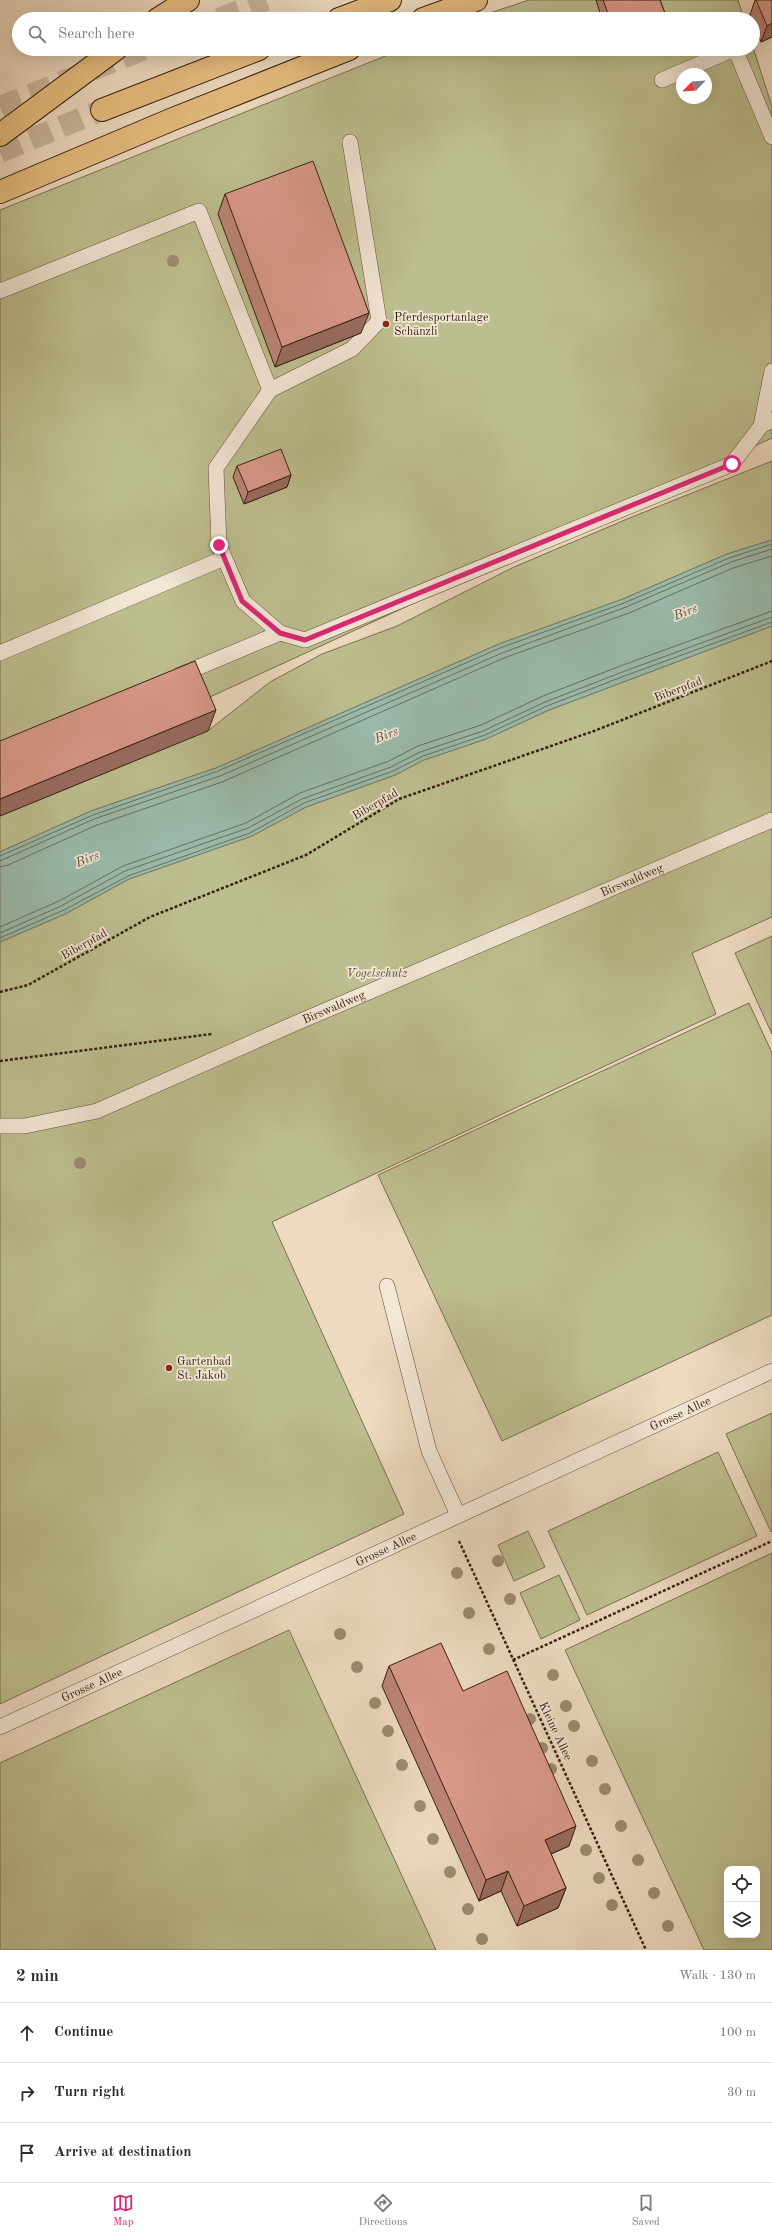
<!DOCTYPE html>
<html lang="en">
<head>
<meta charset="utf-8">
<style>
	body { margin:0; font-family:"Old Standard TT",serif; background:#f7f7f7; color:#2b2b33 }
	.controls { position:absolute; right:12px; bottom:12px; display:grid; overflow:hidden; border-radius:8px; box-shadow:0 4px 16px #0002 }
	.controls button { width:36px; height:36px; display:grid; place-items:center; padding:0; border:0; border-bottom:1px solid #e1e1e2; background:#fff; color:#2b2b33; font:20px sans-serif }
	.compass { position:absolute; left:676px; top:68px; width:36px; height:36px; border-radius:50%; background:#fff; box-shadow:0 4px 16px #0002; rotate:245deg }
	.stop { position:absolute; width:12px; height:12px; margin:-9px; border:3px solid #db2777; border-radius:50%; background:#fff }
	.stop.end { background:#db2777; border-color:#fff; box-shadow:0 1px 4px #0008 }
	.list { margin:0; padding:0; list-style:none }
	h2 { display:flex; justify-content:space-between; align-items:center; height:52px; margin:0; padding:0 16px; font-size:17px }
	h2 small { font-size:13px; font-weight:400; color:#7c7c81 }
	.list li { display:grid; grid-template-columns:26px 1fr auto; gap:12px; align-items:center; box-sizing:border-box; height:60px; padding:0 16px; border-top:1px solid #e1e1e2 }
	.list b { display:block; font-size:15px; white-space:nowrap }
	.list em { font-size:13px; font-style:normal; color:#7c7c81 }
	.icon { flex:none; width:22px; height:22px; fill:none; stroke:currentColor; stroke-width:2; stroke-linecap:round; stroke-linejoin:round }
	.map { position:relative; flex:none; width:772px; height:1950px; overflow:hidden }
	.search { position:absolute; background:#fff; box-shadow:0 4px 16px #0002; left:12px; right:12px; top:12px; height:44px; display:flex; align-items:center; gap:10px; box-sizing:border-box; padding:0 14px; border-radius:22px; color:#7c7c81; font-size:15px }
	.sheet { height:232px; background:#fff }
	nav { display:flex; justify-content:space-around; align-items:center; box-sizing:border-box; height:56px; border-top:1px solid #e1e1e2; background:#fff; font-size:11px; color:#7c7c81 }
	nav a { display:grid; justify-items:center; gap:2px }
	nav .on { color:#db2777 }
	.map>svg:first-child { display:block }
	.green { fill:#bdbe8f; stroke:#7a6f4f; fill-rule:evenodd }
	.water { fill:#9abbac; stroke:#737d6d }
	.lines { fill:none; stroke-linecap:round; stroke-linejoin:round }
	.shore { stroke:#696e5e; stroke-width:1 }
	.motorway-tunnel { stroke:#c9b59d; stroke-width:22; stroke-dasharray:22 11; stroke-linecap:butt }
	.service-casing { stroke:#654e3b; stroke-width:16 }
	.motorway-casing { stroke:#38200f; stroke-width:24 }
	.path { stroke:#38200f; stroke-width:2.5; stroke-dasharray:3 2; stroke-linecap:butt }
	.service { stroke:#f3e7d6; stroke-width:15 }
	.motorway { stroke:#e6bd80; stroke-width:22 }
	.tree { fill:#9c8a70 }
	.wall { fill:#bb8476; stroke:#38200f }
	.shaded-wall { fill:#986b60; stroke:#38200f }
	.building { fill:#d99989; stroke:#38200f }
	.route { stroke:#db2777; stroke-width:5 }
	.poi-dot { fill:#8f2418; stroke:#f3e7d6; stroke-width:1.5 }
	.labels { text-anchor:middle; stroke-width:3.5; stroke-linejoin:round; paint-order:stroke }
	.poi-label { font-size:12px; fill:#38200f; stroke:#f3e7d6; text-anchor:start }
	.street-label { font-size:12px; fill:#38200f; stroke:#f3e7d6 }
	.park-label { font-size:12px; font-style:italic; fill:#59482f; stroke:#f3e7d6 }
	.water-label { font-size:13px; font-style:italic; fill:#554e3e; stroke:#f3e7d6 }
</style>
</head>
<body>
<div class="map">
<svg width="772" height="1950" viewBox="0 0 772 1950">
	<rect width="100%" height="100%" fill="#eddac0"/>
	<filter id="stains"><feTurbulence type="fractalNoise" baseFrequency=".005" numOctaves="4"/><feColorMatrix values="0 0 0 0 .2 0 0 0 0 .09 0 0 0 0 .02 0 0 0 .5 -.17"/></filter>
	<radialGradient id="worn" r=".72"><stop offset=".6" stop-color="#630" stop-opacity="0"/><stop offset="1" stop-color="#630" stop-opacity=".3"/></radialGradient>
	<g class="green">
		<polygon points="529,0 738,0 744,19 472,19"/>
		<path d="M753,47L772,107V438L197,703L209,730L270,682L322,654L397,626L514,567L632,517L772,461V540L727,554L623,599L499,644L216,768L91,811L0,852V816L131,762L0,815V210L403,49H753ZM682,74H706V98H682Z"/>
		<polygon points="772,626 772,917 692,953 716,1014 272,1222 404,1514 0,1704 0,942 65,914 129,879 252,836 306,807 395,775 424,760 486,739 549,710"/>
		<polygon points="772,936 772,1034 735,953"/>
		<polygon points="749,1003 772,1053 772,1315 502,1441 378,1175"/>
		<polygon points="772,1413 772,1531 771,1532 726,1434"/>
		<polygon points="718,1452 757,1536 587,1615 548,1531"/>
		<polygon points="528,1531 545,1567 514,1581 498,1545"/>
		<path d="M772,1553V1950H704L565,1650ZM727,1869H757V1935H727Z"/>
		<polygon points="559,1575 580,1620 541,1639 520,1593"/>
		<polygon points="289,1630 436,1950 0,1950 0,1763"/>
	</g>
	<polygon class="water" points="772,540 772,626 549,710 486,739 424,760 395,775 306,807 252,836 129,879 65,914 0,942 0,852 91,811 216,768 499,644 623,599 727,554"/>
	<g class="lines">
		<g class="shore">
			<polyline points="0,856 93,815 218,771 500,648 624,603 729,558 772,544"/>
			<polyline points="0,861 94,819 220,776 502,653 626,607 731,562 772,549"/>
			<polyline points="0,867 8,865 97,825 222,782 504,658 629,613 733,568 772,556"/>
			<polyline points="0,927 59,901 123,866 246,823 300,793 389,761 418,746 481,725 543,696 623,665 772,611"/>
			<polyline points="0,933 61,906 125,871 248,828 302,799 391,767 420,752 483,731 545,702 625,671 772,617"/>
			<polyline points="0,938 64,910 128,876 250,833 304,803 393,771 423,756 485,735 547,706 627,675 772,622"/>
		</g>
		<g class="motorway-tunnel">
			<polyline points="219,19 266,0"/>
			<polyline points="0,107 144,49"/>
			<polyline points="0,152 102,110"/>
		</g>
		<defs>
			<g id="service">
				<polyline points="735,49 772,137"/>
				<polyline points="662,80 734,49"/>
				<polyline points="350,142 379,321 352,349 270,390 216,468 219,545 243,601 280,633 305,640 732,464 761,426 772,420"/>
				<polyline points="0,291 199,211 270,390"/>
				<polyline points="761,426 772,371"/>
				<polyline points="0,653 224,558"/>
				<polyline points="180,675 280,633"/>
				<path id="s1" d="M0,1126H25L97,1111L296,1023L772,820"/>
				<polyline points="387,1286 429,1451 458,1515"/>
				<path id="s2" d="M0,1727L772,1371"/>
			</g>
			<g id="motorway">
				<polyline points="158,19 188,0"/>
				<polyline points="339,19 390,0"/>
				<polyline points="423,19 476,0"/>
				<polyline points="102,110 259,49"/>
				<polyline points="0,135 116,49"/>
				<polyline points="0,192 173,119 349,49"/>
			</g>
		</defs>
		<use href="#service" class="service-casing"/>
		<use href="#motorway" class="motorway-casing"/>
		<g class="path">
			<polyline points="0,992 28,985 150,917 306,855 399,799 594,731 772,661"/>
			<polyline points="0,1061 212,1034"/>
			<polyline points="459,1541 646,1950"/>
			<polyline points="513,1660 772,1541"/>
		</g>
		<use href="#service" class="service"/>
		<use href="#motorway" class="motorway"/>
	</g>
	<g class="tree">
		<circle cx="173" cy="261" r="6"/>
		<circle cx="80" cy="1163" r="6"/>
		<circle cx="498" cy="1561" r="6"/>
		<circle cx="457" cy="1573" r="6"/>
		<circle cx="510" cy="1599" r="6"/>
		<circle cx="469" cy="1613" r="6"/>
		<circle cx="340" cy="1634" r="6"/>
		<circle cx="489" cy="1649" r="6"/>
		<circle cx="357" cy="1667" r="6"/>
		<circle cx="553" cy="1675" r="6"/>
		<circle cx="375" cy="1703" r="6"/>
		<circle cx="566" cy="1706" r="6"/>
		<circle cx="530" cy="1719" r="6"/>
		<circle cx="574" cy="1726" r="6"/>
		<circle cx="388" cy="1731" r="6"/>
		<circle cx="542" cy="1748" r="6"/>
		<circle cx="592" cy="1761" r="6"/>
		<circle cx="402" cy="1765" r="6"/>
		<circle cx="551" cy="1769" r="6"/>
		<circle cx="605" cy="1789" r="6"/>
		<circle cx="420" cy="1806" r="6"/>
		<circle cx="621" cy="1826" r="6"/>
		<circle cx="433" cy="1839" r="6"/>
		<circle cx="586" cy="1850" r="6"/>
		<circle cx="638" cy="1860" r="6"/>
		<circle cx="450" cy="1872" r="6"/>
		<circle cx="599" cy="1878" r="6"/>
		<circle cx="654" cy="1893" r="6"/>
		<circle cx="612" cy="1905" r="6"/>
		<circle cx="468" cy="1909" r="6"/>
		<circle cx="668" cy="1926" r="6"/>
		<circle cx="482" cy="1939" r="6"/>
	</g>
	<g class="wall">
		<polygon points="596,0 660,0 666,16 665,19 602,19"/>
		<polygon points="755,0 772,0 772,37 761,42 753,23 753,19 751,19 750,15"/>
		<polygon points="225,194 361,333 275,367 218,214"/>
		<polygon points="237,466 291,475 287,487 244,504 233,477"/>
		<polygon points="389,1666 463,1691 569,1846 551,1854 566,1888 558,1908 517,1926 501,1891 479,1901 382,1686"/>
	</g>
	<g class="shaded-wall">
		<polygon points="632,13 629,19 614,19"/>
		<polygon points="666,16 665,19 659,19"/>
		<polygon points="772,23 772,37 761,42 767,26"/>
		<polygon points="369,313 361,333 275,367 282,347"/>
		<polygon points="291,475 287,487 244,504 248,492"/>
		<polygon points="216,710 208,731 0,816 0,799"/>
		<polygon points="576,1826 569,1846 537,1860 545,1840"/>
		<polygon points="508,1871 501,1891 479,1901 486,1880"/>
		<polygon points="566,1888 558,1908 517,1926 524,1906"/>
	</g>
	<g class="building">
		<polygon points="603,0 660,0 666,16 659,19 634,19 632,13 614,19 610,19"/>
		<polygon points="756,0 772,0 772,23 767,26"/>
		<polygon points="313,161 369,313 282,347 225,194"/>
		<polygon points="281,449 291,475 248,492 237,466"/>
		<polygon points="195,661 216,710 0,799 0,741"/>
		<polygon points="441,1643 463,1691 507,1671 576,1826 545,1840 566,1888 524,1906 508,1871 486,1880 389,1666"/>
	</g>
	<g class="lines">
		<polyline class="route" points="219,545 242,601 280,633 305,640 732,464"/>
	</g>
	<g class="poi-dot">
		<circle cx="386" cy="324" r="4"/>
		<circle cx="169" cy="1368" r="4"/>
	</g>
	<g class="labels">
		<g class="poi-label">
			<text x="394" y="321">Pferdesportanlage<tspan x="394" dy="14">Schänzli</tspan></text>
			<text x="177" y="1365">Gartenbad<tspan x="177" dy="14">St. Jakob</tspan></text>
		</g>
		<g class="street-label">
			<text transform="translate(678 689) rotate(-21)" y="4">Biberpfad</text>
			<text transform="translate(375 804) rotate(-30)" y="4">Biberpfad</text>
			<text dy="4" stroke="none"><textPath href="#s1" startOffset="681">Birswaldweg</textPath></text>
			<text transform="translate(84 944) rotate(-29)" y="4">Biberpfad</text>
			<text dy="4" stroke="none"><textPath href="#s1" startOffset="357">Birswaldweg</textPath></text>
			<text dy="4" stroke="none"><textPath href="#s2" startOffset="749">Grosse Allee</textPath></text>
			<text dy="4" stroke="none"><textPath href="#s2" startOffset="425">Grosse Allee</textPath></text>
			<text dy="4" stroke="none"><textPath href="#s2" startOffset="101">Grosse Allee</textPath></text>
			<text transform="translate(556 1731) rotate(65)" y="4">Kleine Allee</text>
		</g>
		<g class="park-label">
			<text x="377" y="977">Vogelschutz</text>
		</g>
		<g class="water-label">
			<text transform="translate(685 611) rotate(-22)" y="5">Birs</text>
			<text transform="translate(386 734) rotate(-22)" y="5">Birs</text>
			<text transform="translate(87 858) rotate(-22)" y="5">Birs</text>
		</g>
	</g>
	<rect width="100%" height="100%" filter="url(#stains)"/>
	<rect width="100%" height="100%" fill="url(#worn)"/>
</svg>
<div class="controls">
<button><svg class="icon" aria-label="locate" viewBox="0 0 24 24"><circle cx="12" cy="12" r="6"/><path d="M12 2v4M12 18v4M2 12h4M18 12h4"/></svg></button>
<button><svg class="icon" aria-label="layers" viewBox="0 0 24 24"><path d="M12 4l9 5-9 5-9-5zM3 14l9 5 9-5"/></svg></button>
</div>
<svg class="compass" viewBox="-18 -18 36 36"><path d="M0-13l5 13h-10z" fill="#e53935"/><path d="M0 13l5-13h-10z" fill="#7c7c81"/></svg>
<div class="stop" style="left:732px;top:464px"></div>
<div class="stop end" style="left:219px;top:545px"></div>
<div class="search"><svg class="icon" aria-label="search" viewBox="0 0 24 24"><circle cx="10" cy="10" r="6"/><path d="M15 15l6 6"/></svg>Search here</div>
</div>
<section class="sheet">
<h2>2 min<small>Walk · 130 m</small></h2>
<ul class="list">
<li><svg class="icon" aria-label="ahead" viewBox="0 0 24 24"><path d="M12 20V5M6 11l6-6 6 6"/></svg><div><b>Continue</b></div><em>100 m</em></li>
<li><svg class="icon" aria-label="right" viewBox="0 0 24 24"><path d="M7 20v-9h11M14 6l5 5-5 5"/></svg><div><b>Turn right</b></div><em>30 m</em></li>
<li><svg class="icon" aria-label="arrive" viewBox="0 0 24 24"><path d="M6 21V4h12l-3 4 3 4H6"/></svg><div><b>Arrive at destination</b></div></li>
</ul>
</section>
<nav>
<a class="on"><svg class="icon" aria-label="map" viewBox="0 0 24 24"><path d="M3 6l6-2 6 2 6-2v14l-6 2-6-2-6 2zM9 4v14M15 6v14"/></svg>Map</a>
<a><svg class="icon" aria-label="directions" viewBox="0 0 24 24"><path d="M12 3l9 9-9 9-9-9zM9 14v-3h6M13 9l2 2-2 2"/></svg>Directions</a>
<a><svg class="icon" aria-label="saved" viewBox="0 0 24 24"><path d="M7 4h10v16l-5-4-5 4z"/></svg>Saved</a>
</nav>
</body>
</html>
